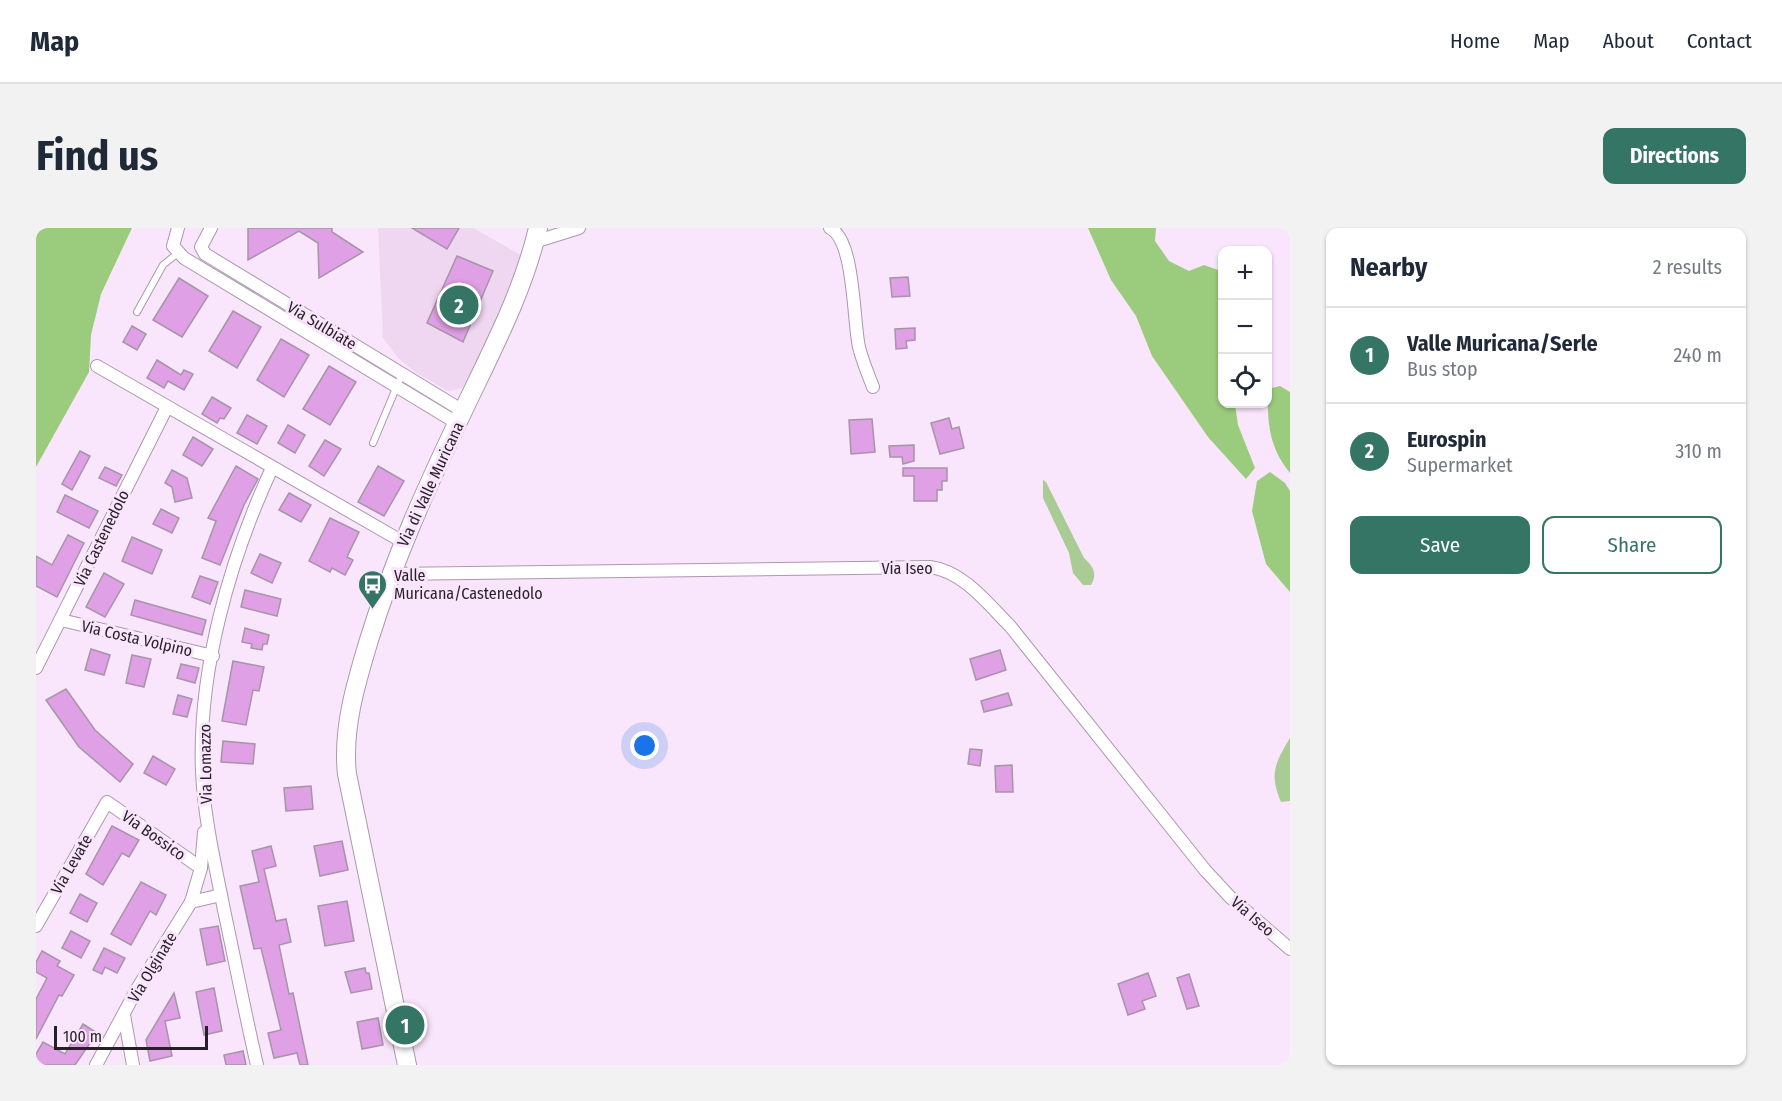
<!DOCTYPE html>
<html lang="en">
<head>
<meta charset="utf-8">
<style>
	body { margin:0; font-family:"Fira Sans Condensed",sans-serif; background:#f2f2f3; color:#1f2937 }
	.controls { position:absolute; right:18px; top:18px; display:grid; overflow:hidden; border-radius:12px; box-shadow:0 2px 4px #0004 }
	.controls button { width:54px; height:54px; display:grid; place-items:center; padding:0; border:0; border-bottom:2px solid #e0e1e3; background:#fff; color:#1f2937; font:30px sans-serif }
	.scale { position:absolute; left:18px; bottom:15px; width:154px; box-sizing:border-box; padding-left:6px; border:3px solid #271f27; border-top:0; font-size:16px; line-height:21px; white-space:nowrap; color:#271f27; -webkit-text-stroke:4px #fae6fc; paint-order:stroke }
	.you { position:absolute; left:609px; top:518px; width:21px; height:21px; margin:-15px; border:4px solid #fff; border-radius:50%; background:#1a73e8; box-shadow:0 0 0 9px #1a73e833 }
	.badge { display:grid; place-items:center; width:39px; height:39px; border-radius:50%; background:#347565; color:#fff; font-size:20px; font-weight:700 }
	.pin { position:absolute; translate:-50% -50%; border:3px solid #fff; box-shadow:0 2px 6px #0006 }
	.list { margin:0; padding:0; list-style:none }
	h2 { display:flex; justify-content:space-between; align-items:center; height:78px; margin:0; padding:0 24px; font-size:26px }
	h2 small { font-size:20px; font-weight:400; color:#747a83 }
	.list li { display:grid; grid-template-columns:39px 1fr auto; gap:18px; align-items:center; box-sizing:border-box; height:96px; padding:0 24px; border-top:2px solid #e0e1e3 }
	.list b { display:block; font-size:22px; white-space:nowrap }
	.list p { margin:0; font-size:20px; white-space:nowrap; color:#747a83 }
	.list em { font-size:20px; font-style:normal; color:#747a83 }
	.actions { display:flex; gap:12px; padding:18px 24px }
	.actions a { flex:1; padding:14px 0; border:2px solid #347565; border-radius:12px; text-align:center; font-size:21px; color:#347565 }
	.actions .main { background:#347565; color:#fff }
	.icon { flex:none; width:33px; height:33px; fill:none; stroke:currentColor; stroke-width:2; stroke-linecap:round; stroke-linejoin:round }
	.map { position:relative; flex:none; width:1254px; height:837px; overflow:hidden; border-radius:12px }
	header { display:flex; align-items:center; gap:36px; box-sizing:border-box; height:84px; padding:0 30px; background:#fff; border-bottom:2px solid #e0e1e3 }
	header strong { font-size:28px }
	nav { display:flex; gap:33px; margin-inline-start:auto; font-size:21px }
	.intro { display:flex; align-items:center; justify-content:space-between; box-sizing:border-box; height:144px; padding:0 36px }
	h1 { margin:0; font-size:42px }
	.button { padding:15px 27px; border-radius:12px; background:#347565; color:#fff; font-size:21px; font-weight:700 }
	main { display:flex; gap:36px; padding:0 36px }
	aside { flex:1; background:#fff; border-radius:12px; box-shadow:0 2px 4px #0004 }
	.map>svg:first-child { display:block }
	.built { fill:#efd6f1 }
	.green { fill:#a9cc95 }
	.forest { fill:#9bcb7c }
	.building { fill:#dfa0e5; stroke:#a694a8; stroke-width:1.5 }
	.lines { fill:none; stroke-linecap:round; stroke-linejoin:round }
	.lane-casing { stroke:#ab98ad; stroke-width:8 }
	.street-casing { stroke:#ab98ad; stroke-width:14 }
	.secondary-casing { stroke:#ab98ad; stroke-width:20 }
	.lane { stroke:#fff; stroke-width:6 }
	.street { stroke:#fff; stroke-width:12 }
	.secondary { stroke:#fff; stroke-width:18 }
	.labels { text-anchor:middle; stroke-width:6; stroke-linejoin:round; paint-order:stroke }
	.street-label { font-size:16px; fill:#271f27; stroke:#fae6fc }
	.poi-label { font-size:16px; fill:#271f27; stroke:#fae6fc; text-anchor:start }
</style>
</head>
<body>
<header>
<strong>Map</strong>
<nav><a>Home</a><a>Map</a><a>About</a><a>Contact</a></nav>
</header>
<div class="intro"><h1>Find us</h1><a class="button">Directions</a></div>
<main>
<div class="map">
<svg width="1254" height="837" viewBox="0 0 1254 837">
	<rect width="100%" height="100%" fill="#fae6fc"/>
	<polygon class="built" points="342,0 437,0 485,27 468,75 429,158 423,161 412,163 379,144 362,130 347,110"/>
	<g class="green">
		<path d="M1007,252L1010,254L1048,330C1057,338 1062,346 1055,357H1047L1037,345L1033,325L1007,270Z"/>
		<path d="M1254,510V573L1245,574C1233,546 1239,535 1254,510Z"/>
	</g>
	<g class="forest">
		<polygon points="0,0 96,0 65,66 55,107 53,144 0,239"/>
		<polygon points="1052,0 1120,0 1119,13 1133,33 1153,43 1168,37 1182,42 1186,50 1186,176 1199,176 1202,197 1219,240 1210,251 1172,209 1116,128 1100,88 1075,52"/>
		<path d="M1244,158L1254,164V245C1232,219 1231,191 1232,161Z"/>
		<polygon points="1234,244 1249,255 1254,263 1254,364 1230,336 1216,283 1221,253"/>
	</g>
	<g class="building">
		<polygon points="212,0 296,0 296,4 327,24 283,50 282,15 263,3 212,32"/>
		<polygon points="376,0 423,0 411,21"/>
		<polygon points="421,28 457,43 427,114 391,95"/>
		<polygon points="872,49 874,68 856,69 854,50"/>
		<polygon points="143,50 172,68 146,109 117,92"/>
		<polygon points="197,83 225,99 201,140 173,123"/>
		<polygon points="96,98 110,106 101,122 87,114"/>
		<polygon points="879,100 879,112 870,113 871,120 860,121 859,101"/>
		<polygon points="245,111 273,127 248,169 221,152"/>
		<polygon points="121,132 145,147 148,142 157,146 148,162 132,153 128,160 111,150"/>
		<polygon points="293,138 320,154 294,197 267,181"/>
		<polygon points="176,169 195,180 188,191 184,190 181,195 166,186"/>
		<polygon points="211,187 231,198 221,216 201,205"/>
		<polygon points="913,190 916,201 923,199 928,220 904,226 895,195"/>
		<polygon points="836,191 839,224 815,226 813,192"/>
		<polygon points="252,197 269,207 259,225 242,215"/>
		<polygon points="157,209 177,221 166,238 147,227"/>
		<polygon points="289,212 305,221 288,248 273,238"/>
		<polygon points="878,217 878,233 867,236 866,229 854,229 853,218"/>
		<polygon points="44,223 54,228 36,262 26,256"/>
		<polygon points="200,238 222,251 208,277 184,337 166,330 180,293 172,290"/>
		<polygon points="342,238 368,253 348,288 322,274"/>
		<polygon points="69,239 86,247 80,258 63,250"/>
		<polygon points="867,240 911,240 911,253 906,253 906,262 901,262 901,273 878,273 878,248 867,248"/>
		<polygon points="136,242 151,250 156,270 139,274 136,259 129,255"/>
		<polygon points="253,265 275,277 265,294 243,282"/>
		<polygon points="29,267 62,283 53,300 21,284"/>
		<polygon points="125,281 143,290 136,305 117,296"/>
		<polygon points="294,290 323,304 311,329 317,332 309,347 296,340 294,344 273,333"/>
		<polygon points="32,307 48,315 21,369 0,358 0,328 16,337"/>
		<polygon points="96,309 126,322 116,346 86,333"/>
		<polygon points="224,326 245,335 236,355 215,345"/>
		<polygon points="68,345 88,356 69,389 50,379"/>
		<polygon points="164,348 182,354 174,376 156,369"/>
		<polygon points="209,362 245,371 241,388 205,379"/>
		<polygon points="99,372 170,392 166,407 95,387"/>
		<polygon points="209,400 233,407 231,416 227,416 226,422 215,420 216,416 206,414"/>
		<polygon points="55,421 74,427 68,447 49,442"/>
		<polygon points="964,422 970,442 940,452 934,431"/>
		<polygon points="96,427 115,431 108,459 90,455"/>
		<polygon points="197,433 228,439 223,463 217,462 210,497 186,493"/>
		<polygon points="145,436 163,440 159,455 141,450"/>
		<polygon points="30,461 59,502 97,536 84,554 43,519 10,472"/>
		<polygon points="972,465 976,477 948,484 945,473"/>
		<polygon points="142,467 156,471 151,489 137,486"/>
		<polygon points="187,513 219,516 217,536 185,534"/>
		<polygon points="934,521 946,522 944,538 932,536"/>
		<polygon points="117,528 139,541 130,557 108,545"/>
		<polygon points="976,537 977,564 960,564 959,538"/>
		<polygon points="275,558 277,581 250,583 248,560"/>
		<polygon points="76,598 103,612 93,629 86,625 67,657 50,646"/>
		<polygon points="306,613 312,642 284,648 278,618"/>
		<polygon points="235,618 240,638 228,641 240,693 250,691 255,714 243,717 253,766 257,765 272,837 264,837 261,825 238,830 232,805 245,802 225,720 218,721 204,658 223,654 216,623"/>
		<polygon points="105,654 130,667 120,687 114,683 95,717 75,706"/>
		<polygon points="44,666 61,675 51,694 34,685"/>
		<polygon points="311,673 318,713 289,718 282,678"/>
		<polygon points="182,698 189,733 171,737 164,701"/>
		<polygon points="35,703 54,713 45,730 26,720"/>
		<polygon points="68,720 89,730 81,745 69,739 66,746 57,742"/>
		<polygon points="6,723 24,733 21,738 38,747 26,768 23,767 0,811 0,771 11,750 0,744 0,734"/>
		<polygon points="329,740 330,745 333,745 336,761 315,765 309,744"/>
		<polygon points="1112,745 1120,768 1106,773 1109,781 1092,787 1082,756"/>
		<polygon points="1153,746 1163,778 1151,781 1141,750"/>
		<polygon points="178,760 186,803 168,807 160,764"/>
		<polygon points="138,765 144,790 129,793 136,828 114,833 110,812"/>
		<polygon points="342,790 347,817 326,821 321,794"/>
		<polygon points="47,796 61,805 39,837 0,837 0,826 7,814 29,826"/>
		<polygon points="207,823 210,837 190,837 188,827"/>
	</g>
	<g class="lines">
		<defs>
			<g id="lane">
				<polyline points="101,84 127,37 142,25"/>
				<polyline points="337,215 366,146"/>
			</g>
			<g id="street">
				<polyline points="142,0 137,18 148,30 421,195"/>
				<polyline points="175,0 165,19 169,26 427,183"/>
				<path d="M794,0C819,12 817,93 823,119C826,132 832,146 837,159"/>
				<polyline points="498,14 543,0"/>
				<polyline points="61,138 367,314"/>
				<path d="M353,346L894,339C927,343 952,376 974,398L1169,642L1194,669L1254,721"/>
				<polyline points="25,392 177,428"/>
				<polyline points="0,440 131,179"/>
				<polyline points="155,674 165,640 168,604"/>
				<polyline points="0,698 71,574 165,640"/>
				<polyline points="88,787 97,837"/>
				<polyline points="60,837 101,761 155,674 185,667"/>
				<path d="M221,837C209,785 199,733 188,682C179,636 168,590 166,543C162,442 194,331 236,240"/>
			</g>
			<path id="secondary" d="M371,837L311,546C306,501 320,455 333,412C358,331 391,258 428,181C456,122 487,64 502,0"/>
		</defs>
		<use href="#lane" class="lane-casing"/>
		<use href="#street" class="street-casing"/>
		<use href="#secondary" class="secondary-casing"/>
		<use href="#lane" class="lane"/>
		<use href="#street" class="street"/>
		<use href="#secondary" class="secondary"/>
	</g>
	<defs>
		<symbol id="bus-pin" viewBox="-11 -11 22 30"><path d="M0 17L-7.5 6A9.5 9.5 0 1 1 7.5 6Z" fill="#347565" stroke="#fae6fc"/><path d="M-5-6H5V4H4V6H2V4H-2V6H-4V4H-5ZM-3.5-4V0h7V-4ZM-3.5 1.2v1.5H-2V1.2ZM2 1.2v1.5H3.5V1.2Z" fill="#fff"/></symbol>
	</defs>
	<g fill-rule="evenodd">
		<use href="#bus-pin" x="320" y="340" width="33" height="45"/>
	</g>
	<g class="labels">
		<g class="street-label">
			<text transform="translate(286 97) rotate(31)" y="6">Via Sulbiate</text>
			<text transform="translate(394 256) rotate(-65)" y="6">Via di Valle Muricana</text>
			<text transform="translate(65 310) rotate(-64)" y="6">Via Castenedolo</text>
			<text x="871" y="346">Via Iseo</text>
			<text transform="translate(101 410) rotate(13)" y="6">Via Costa Volpino</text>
			<text transform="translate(169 536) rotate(-91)" y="6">Via Lomazzo</text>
			<text transform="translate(118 607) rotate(35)" y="6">Via Bossico</text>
			<text transform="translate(35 636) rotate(-60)" y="6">Via Levate</text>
			<text transform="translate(1217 688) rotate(41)" y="6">Via Iseo</text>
			<text transform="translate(116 739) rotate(-59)" y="6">Via Olginate</text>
		</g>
		<g class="poi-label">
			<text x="358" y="353">Valle<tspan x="358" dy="18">Muricana/Castenedolo</tspan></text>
		</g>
	</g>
</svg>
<div class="controls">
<button>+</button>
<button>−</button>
<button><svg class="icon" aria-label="locate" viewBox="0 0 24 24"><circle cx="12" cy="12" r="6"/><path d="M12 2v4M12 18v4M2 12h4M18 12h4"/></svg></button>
</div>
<div class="scale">100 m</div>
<div class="you"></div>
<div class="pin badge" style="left:369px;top:797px">1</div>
<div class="pin badge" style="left:423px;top:77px">2</div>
</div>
<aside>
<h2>Nearby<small>2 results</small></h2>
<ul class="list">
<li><span class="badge">1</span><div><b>Valle Muricana/Serle</b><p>Bus stop</p></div><em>240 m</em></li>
<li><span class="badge">2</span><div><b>Eurospin</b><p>Supermarket</p></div><em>310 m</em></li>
</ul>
<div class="actions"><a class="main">Save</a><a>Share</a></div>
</aside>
</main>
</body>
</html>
